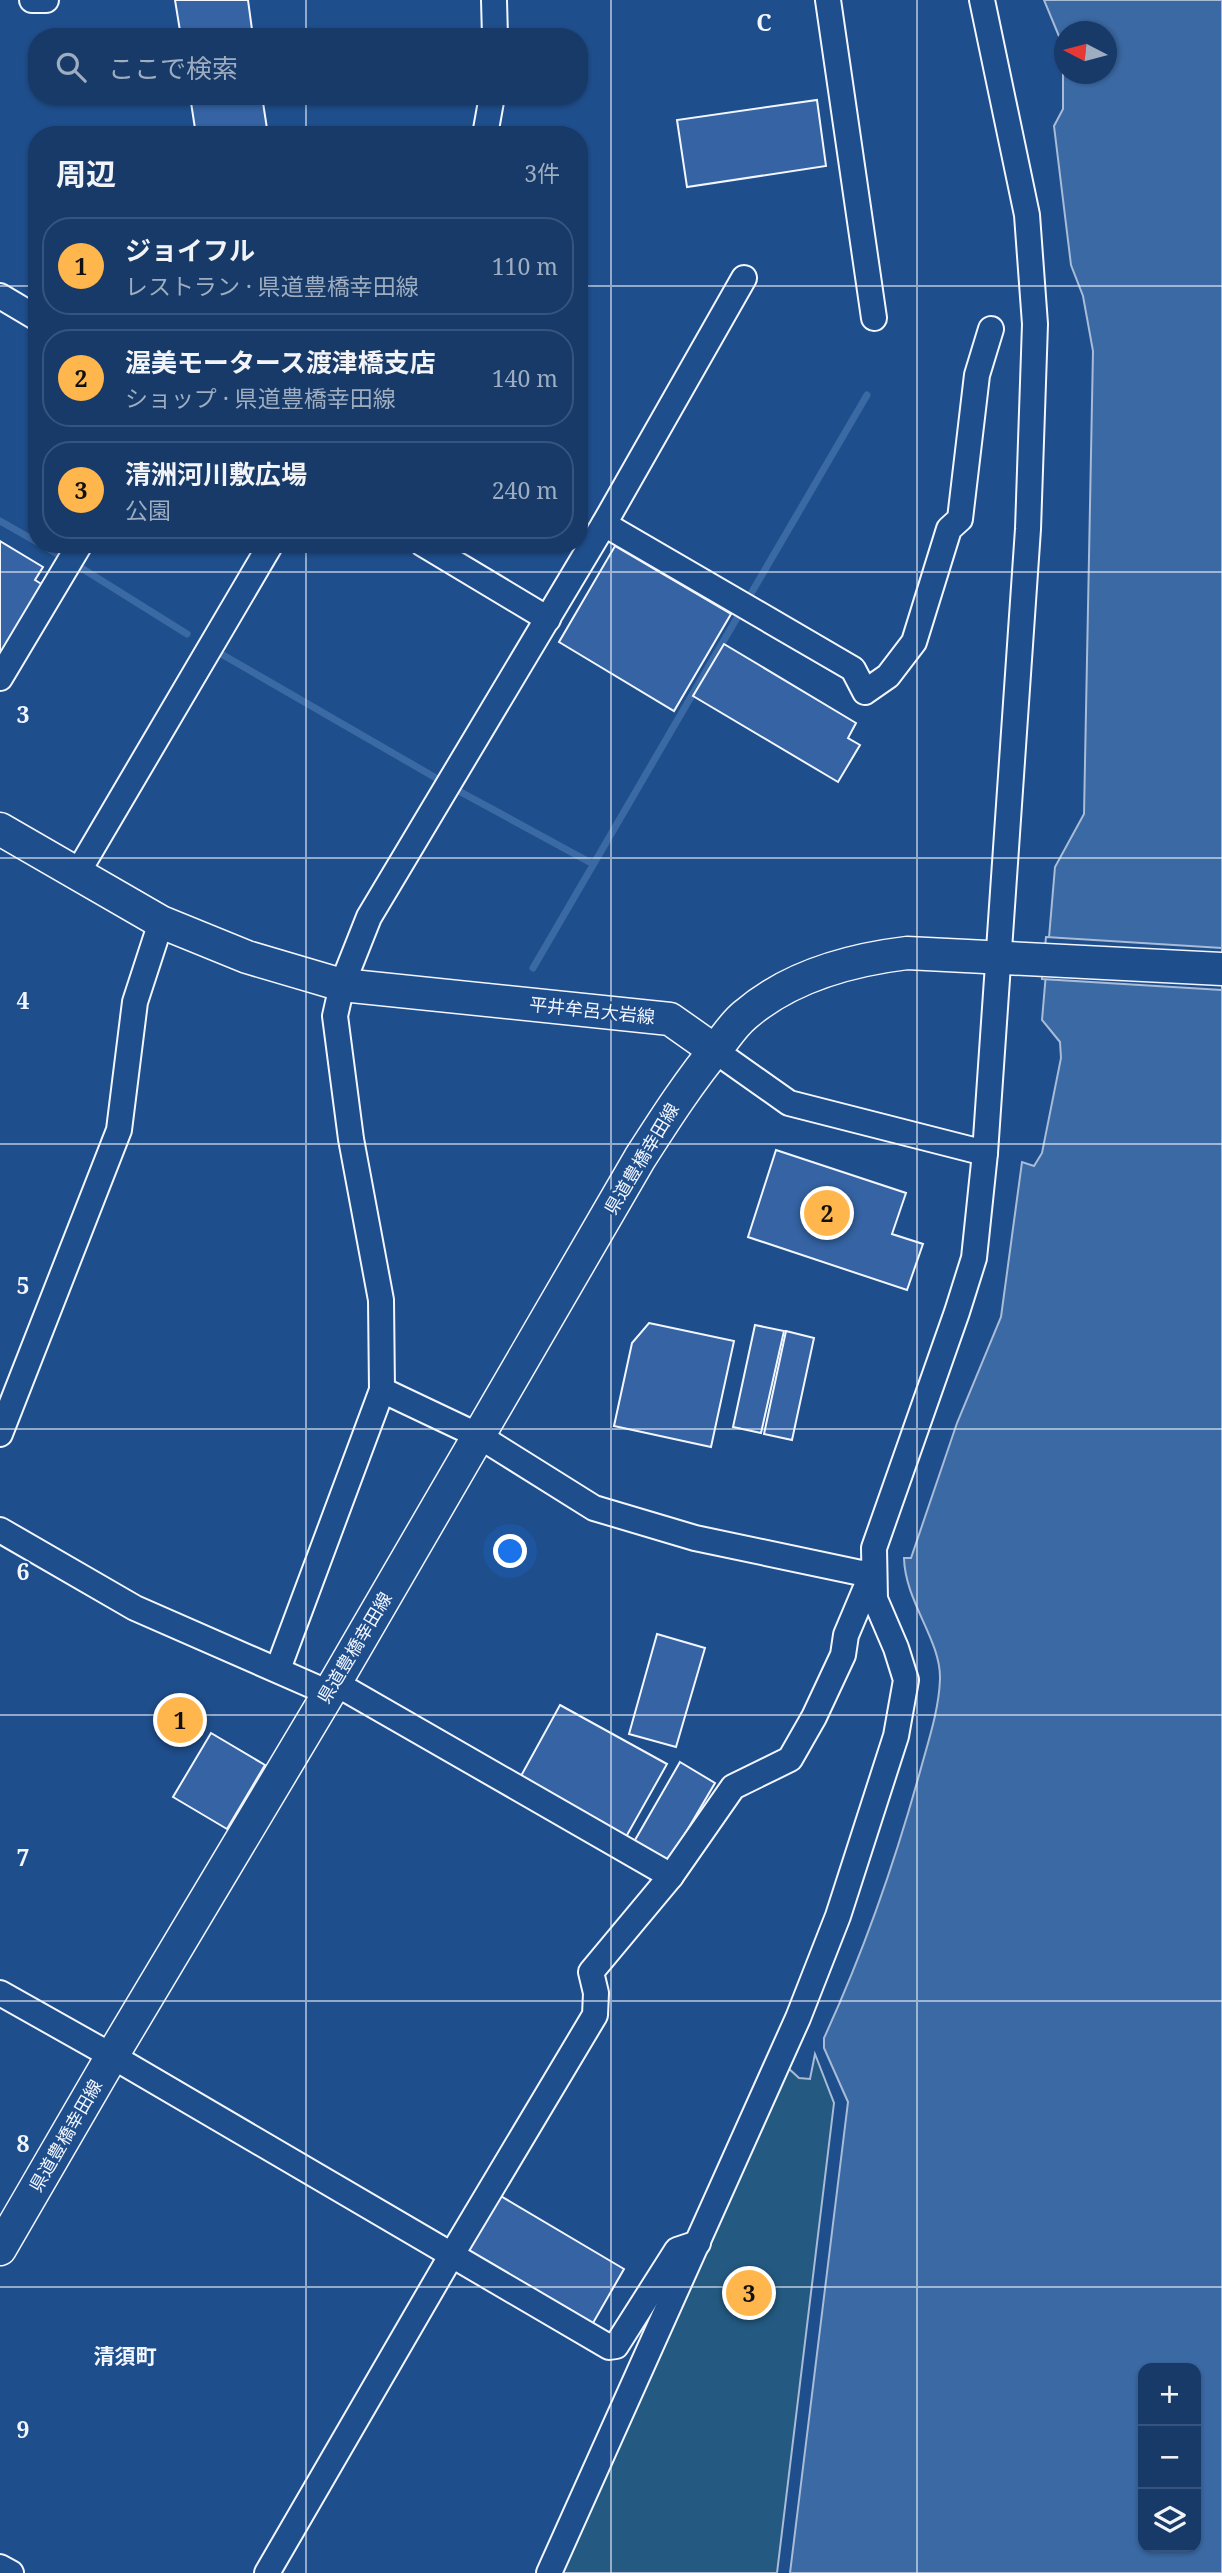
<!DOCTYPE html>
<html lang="ja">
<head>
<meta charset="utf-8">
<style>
	body { margin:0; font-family:"Noto Serif","Noto Sans JP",serif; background:#244571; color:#f1f3f6 }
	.controls { position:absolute; right:21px; bottom:21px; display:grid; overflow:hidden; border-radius:14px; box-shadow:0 2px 5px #0004 }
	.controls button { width:63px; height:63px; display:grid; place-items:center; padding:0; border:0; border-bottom:2px solid #36547d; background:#173a69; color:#f1f3f6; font:35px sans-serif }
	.compass { position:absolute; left:1054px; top:21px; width:63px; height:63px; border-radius:50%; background:#173a69; box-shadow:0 2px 5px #0004; rotate:276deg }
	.you { position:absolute; left:511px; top:1552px; width:24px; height:24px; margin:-18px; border:5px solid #fff; border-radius:50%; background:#1a73e8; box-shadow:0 0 0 10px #1a73e833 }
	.badge { display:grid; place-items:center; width:46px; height:46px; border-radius:50%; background:#ffb74d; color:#111; font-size:23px; font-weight:700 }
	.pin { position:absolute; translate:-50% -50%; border:4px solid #fff; box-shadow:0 2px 7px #0006 }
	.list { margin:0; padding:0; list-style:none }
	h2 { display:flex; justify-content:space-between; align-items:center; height:91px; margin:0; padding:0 28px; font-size:30px }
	h2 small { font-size:23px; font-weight:400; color:#9eadc0 }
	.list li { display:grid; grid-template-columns:46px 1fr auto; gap:21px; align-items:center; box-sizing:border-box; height:98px; margin:0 14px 14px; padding:0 14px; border:2px solid #36547d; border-radius:28px }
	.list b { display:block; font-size:26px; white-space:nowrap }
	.list p { margin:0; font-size:23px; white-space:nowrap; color:#9eadc0 }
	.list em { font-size:23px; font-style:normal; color:#9eadc0 }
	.icon { flex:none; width:38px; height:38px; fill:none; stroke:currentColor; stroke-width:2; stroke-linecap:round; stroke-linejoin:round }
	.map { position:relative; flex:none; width:1222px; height:2573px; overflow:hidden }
	.search { position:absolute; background:#173a69; box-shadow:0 2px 5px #0004; left:28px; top:28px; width:560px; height:77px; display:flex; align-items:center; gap:18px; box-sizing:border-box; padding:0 24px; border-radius:28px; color:#9eadc0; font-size:26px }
	.panel { position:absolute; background:#173a69; box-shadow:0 2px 5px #0004; left:28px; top:126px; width:560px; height:427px; border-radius:28px }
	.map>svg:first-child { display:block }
	.green { fill:#245a82; stroke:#a8bbd7; stroke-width:2 }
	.water { fill:#3b69a3; stroke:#a8bbd7; stroke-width:2; fill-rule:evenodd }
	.pier { fill:#1f4e8c; stroke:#a8bbd7; stroke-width:2 }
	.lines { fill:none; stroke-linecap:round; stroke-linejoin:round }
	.stream { stroke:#3b69a3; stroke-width:7 }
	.building { fill:#3563a3; stroke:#f2f6ff; stroke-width:2 }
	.minor-casing { stroke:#f2f6ff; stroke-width:28 }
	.major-casing { stroke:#f2f6ff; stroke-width:35 }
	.minor { stroke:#1f4e8c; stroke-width:24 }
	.major { stroke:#1f4e8c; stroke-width:32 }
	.grid { fill:none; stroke:#f2f6ff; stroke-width:2; stroke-opacity:0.55 }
	.labels { text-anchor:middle; stroke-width:5; stroke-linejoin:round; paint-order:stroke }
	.street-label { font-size:18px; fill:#f2f6ff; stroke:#1f4e8c }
	.quarter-label { font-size:21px; font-weight:bold; fill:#f2f6ff; stroke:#1f4e8c }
	.grid-label { font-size:23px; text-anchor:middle; font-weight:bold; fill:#f2f6ff; stroke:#1f4e8c; stroke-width:5; stroke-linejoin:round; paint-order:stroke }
</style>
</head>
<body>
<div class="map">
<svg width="1222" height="2573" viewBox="0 0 1222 2573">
	<rect width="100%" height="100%" fill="#1f4e8c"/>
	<polygon class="green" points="815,2054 834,2103 777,2573 557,2573 787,2067 799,2078 810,2079"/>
	<path class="water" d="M1044,0H1222V2573H790L848,2102L824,2048V2038C864,1951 896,1859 921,1768C929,1739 939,1709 940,1679C941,1640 905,1602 904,1558H911L957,1423L1001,1317L1022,1162L1034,1166L1042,1153L1061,1058L1060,1042L1042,1020L1055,867L1084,814L1093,351L1083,296L1071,265L1054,126L1063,109V68L1061,41ZM1064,32H1106V74H1064ZM1143,2368H1196V2547H1143Z"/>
	<polygon class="pier" points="1046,937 1222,948 1222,990 1042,979"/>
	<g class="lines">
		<g class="stream">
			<polyline points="0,521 37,542"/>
			<polyline points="41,544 62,557"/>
			<polyline points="75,564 187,634"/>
			<polyline points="749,597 867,395"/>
			<polyline points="223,655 436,778"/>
			<polyline points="457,790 593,864"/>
			<polyline points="533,968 741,611"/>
		</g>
	</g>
	<g class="building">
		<polygon points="175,0 248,0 253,37 181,37"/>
		<polygon points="190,96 262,96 268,135 196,135"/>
		<polygon points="817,100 826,166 687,187 677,120"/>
		<polygon points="0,541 43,567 35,580 48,588 0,669"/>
		<polygon points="615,546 731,614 674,711 559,642"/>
		<polygon points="724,644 856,723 848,738 860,745 838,782 693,696"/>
		<polygon points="776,1150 906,1193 892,1234 923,1244 907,1290 748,1237"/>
		<polygon points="649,1323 734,1341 711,1447 614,1426 632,1343"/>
		<polygon points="755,1325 784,1331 761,1433 733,1427"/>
		<polygon points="786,1331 814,1338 792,1440 764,1434"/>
		<polygon points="657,1634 705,1648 676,1747 629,1734"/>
		<polygon points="560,1705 667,1764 622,1844 516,1785"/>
		<polygon points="211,1733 265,1765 227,1829 173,1797"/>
		<polygon points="680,1762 715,1783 665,1868 631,1847"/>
		<polygon points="499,2195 624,2269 589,2330 464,2257"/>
	</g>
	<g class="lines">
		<defs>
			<g id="minor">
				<polyline points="32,0 46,0"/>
				<polyline points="494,0 495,37"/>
				<polyline points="828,0 874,318"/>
				<polyline points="485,135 492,96"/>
				<polyline points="0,296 37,318"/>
				<polyline points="604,524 853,669 865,692 888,676 914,642 949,529 960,519 977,375 991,329"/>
				<polyline points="423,544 548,619"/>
				<polyline points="0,678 80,544"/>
				<polyline points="78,872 271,544"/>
				<polyline points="714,1050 789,1103 985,1153"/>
				<polyline points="0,1434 119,1130 135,1002 161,922"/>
				<polyline points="0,1530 135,1608 329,1693"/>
				<polyline points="278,1669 382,1390 381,1300 351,1139 335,1016 342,985 369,917 604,524 744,278"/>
				<polyline points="335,1683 671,1876"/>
				<polyline points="0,1993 112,2056 609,2347 616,2346 677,2250 698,2243"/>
				<polyline points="0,2567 11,2573"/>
				<polyline points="267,2573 451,2256 595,2015 596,1993 591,1972 671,1876 733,1787 790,1759 814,1717 843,1655 846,1635 873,1571 861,1573 695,1538 594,1508 479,1436 382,1390"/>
				<polyline points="549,2573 798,2018 838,1916 896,1736 906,1680 896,1648 875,1599 874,1548 957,1312 974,1258 985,1153 1028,529 1035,324 1027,215 982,0"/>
			</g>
			<g id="major">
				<polyline points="0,829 161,922 247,957 342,985 670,1019 714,1050"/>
				<path d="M0,2249L112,2056L335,1683L640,1158C665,1119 690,1080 720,1044C728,1034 735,1023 745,1015C790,976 849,960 907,953L1222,969"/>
			</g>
		</defs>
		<use href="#minor" class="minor-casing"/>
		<use href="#major" class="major-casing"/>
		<use href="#minor" class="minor"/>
		<use href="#major" class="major"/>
	</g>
	<path class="grid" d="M306,0V37M611,0V2573M917,0V2573M306,96V135M0,286H37M579,286H1222M306,544V2573M0,572H1222M0,858H1222M0,1144H1222M0,1429H1222M0,1715H1222M0,2001H1222M0,2287H1222"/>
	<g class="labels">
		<g class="street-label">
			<text transform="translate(592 1011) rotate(6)" y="6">平井牟呂大岩線</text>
			<text transform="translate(642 1159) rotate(-59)" y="6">県道豊橋幸田線</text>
			<text transform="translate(355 1648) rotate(-59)" y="6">県道豊橋幸田線</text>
			<text transform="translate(66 2136) rotate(-60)" y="6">県道豊橋幸田線</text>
		</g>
		<g class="quarter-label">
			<text x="125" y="2364">清須町</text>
		</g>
	</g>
	<g class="grid-label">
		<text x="764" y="31">C</text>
		<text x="23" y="723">3</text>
		<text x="23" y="1009">4</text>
		<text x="23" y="1294">5</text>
		<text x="23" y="1580">6</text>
		<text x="23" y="1866">7</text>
		<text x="23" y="2152">8</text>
		<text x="23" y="2438">9</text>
	</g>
</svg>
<div class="controls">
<button>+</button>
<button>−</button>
<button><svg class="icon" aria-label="layers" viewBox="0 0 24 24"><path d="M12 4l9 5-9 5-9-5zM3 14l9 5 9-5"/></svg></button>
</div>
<svg class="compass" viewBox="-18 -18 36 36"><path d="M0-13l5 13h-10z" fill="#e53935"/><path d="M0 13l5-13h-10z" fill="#9eadc0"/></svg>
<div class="you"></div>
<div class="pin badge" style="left:180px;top:1720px">1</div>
<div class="pin badge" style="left:827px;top:1213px">2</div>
<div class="pin badge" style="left:749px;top:2293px">3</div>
<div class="search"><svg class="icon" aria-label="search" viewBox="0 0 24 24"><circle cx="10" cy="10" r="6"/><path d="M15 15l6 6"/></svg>ここで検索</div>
<section class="panel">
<h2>周辺<small>3件</small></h2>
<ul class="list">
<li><span class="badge">1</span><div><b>ジョイフル</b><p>レストラン · 県道豊橋幸田線</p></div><em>110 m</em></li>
<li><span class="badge">2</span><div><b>渥美モータース渡津橋支店</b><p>ショップ · 県道豊橋幸田線</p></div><em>140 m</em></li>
<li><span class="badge">3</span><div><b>清洲河川敷広場</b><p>公園</p></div><em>240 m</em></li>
</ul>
</section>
</div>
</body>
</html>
